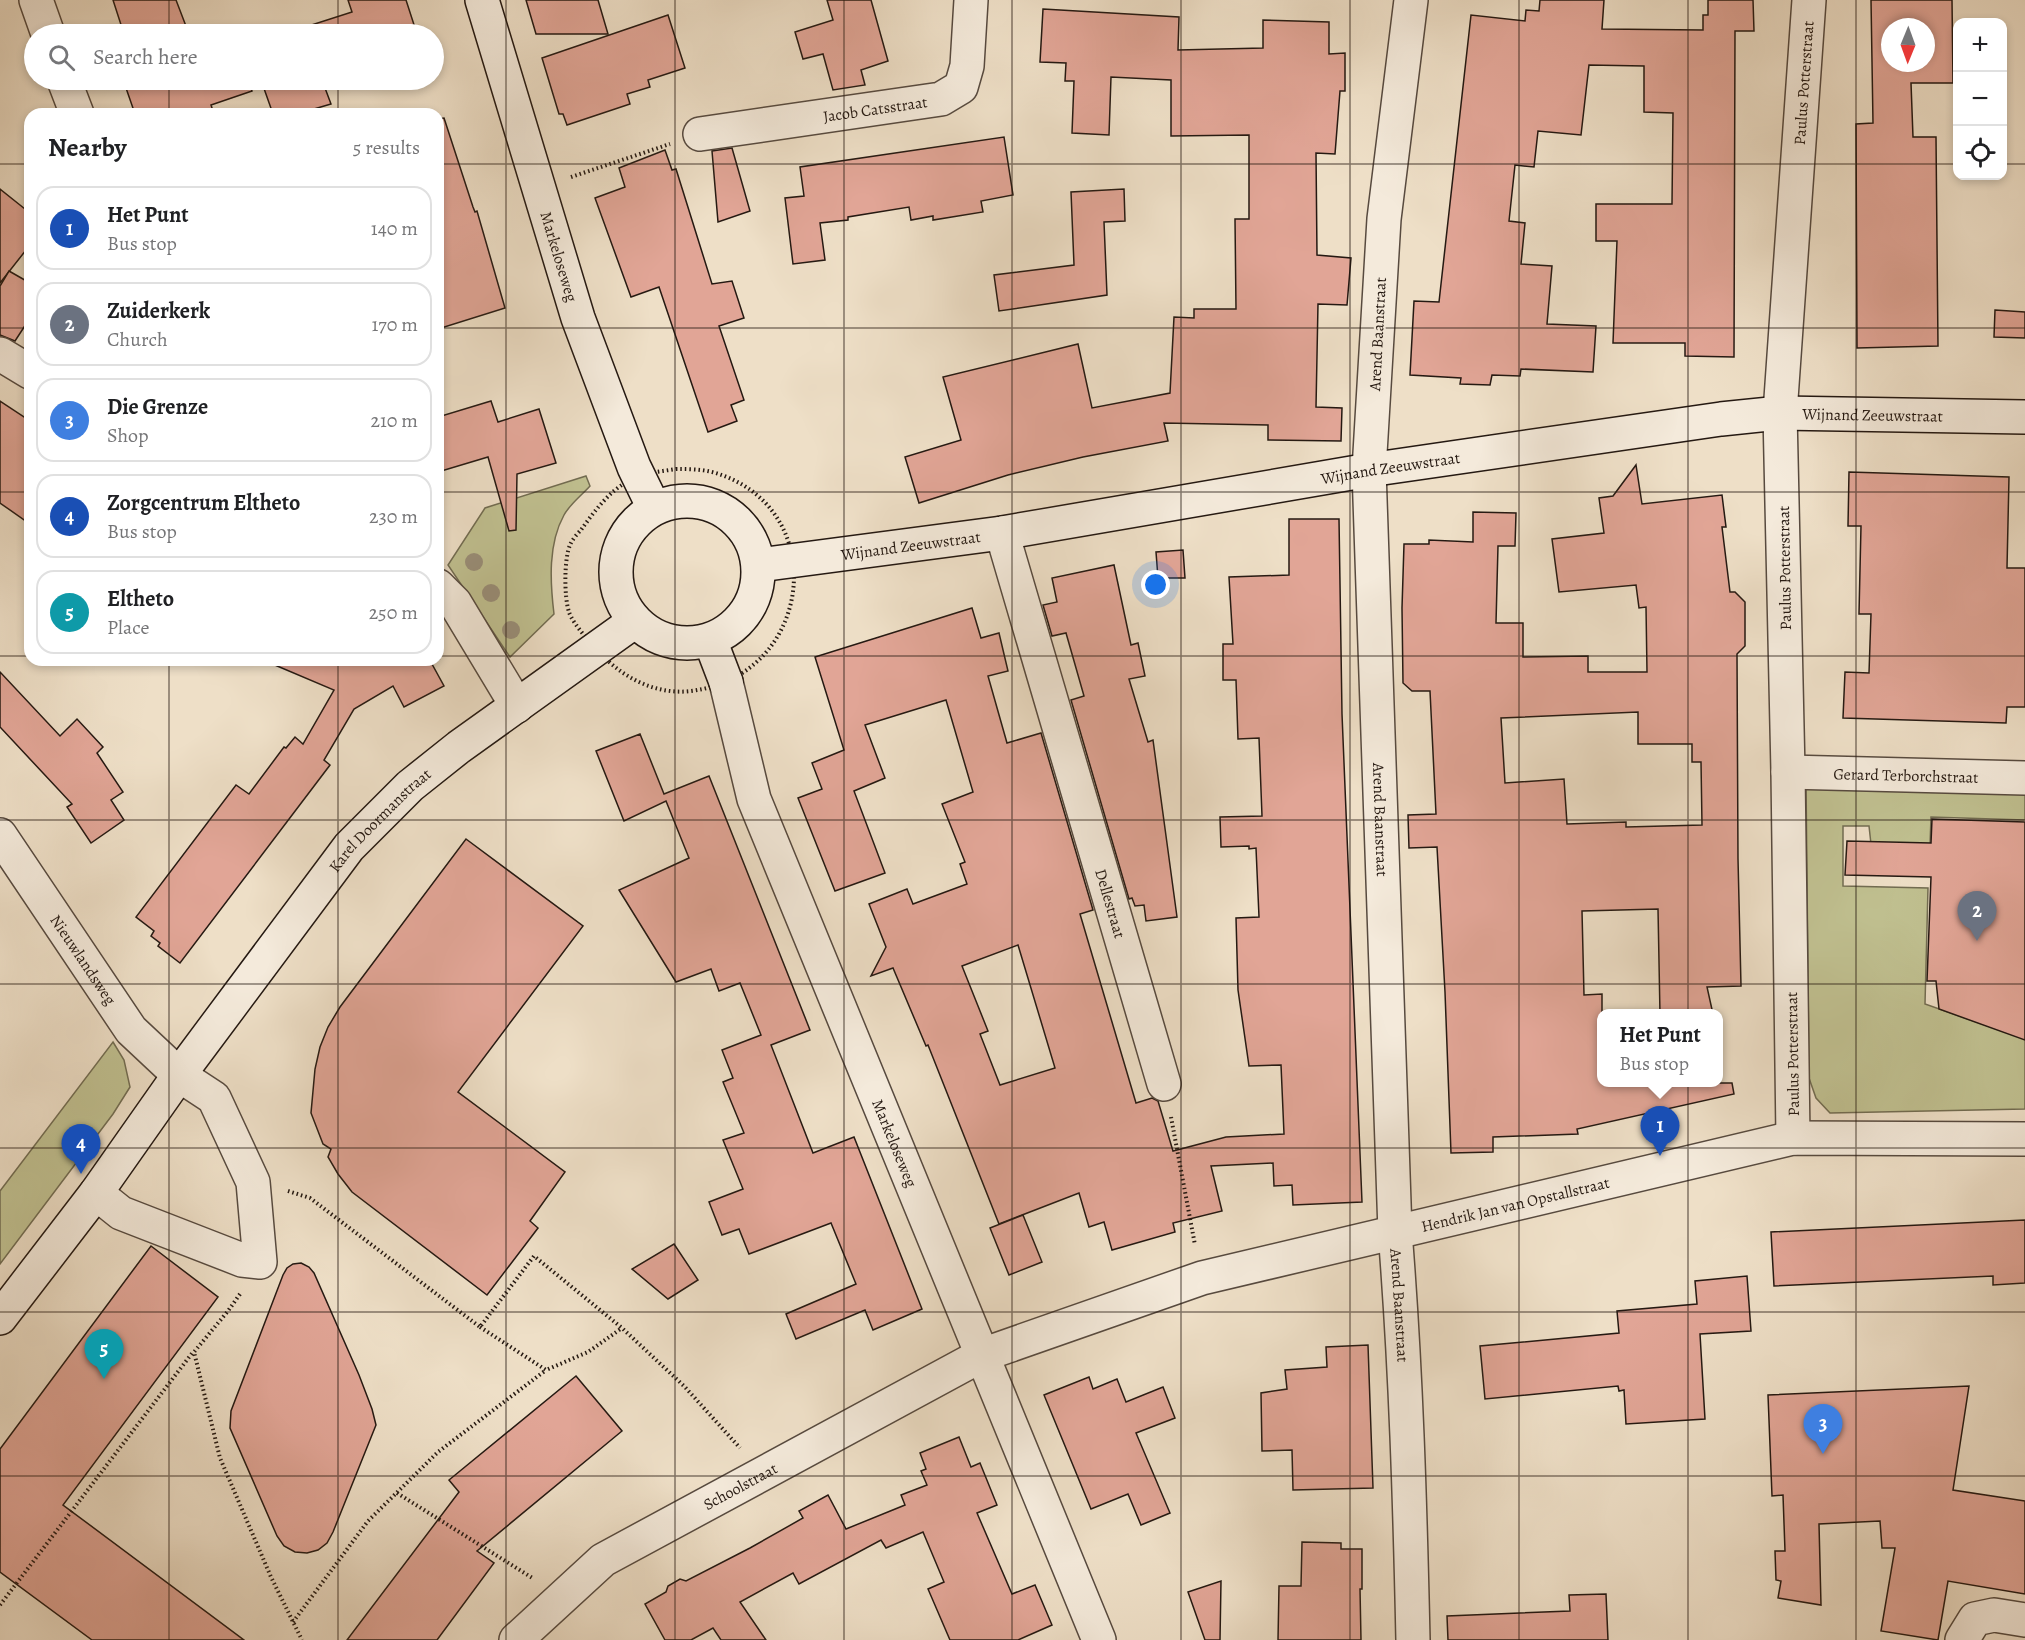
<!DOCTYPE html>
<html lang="en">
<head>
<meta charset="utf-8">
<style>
	body { margin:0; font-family:Alegreya,serif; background:#f6f6f6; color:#202124 }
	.controls { position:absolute; right:18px; top:18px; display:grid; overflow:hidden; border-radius:12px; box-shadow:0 3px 9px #0003 }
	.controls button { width:54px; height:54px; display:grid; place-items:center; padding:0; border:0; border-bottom:2px solid #e0e0e0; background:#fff; color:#202124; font:30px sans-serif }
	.compass { position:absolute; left:1881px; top:18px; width:54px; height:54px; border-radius:50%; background:#fff; box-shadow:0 3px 9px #0003; rotate:181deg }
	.you { position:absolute; left:1156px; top:585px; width:21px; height:21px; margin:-15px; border:4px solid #fff; border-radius:50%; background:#1a73e8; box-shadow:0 0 0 9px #1a73e833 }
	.badge { display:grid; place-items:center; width:39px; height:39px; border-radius:50%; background:#1a73e8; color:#fff; font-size:20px; font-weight:700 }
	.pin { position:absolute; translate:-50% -50px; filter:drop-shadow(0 2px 3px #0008) }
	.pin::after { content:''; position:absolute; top:32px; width:21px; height:18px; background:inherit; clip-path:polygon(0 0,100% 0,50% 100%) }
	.popup { position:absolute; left:1597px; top:1009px; width:126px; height:78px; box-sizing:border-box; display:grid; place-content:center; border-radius:12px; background:#fff; filter:drop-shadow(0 2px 4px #0005); font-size:20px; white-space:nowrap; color:#757577 }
	.popup b { font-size:22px; color:#202124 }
	.popup::after { content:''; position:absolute; left:50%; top:100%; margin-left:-12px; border:12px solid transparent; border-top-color:#fff }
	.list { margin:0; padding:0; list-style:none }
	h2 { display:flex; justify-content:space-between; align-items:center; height:78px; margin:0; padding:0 24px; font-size:26px }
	h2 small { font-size:20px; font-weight:400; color:#757577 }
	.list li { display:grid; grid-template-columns:39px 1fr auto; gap:18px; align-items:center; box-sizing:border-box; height:84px; margin:0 12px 12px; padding:0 12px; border:2px solid #e0e0e0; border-radius:18px }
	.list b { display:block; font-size:22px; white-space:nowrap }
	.list p { margin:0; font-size:20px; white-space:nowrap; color:#757577 }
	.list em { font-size:20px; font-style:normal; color:#757577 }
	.icon { flex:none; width:33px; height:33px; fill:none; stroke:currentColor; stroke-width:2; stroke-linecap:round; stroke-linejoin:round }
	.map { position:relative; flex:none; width:2025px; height:1640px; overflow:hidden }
	.search { position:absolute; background:#fff; box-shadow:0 3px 9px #0003; left:24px; top:24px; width:420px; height:66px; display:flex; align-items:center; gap:15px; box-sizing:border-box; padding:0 21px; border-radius:33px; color:#757577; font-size:22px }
	.panel { position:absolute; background:#fff; box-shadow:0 3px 9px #0003; left:24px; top:108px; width:420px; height:558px; border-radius:18px }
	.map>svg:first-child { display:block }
	.green { fill:#c0c090; stroke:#726c51; stroke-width:1.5 }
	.building { fill:#e1a596; stroke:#251912; stroke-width:1.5; fill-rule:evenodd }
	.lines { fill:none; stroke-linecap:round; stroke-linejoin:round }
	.minor-casing { stroke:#574a3f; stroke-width:36 }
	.tertiary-casing { stroke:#574a3f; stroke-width:36 }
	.secondary-casing { stroke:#251912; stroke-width:36 }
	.path { stroke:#251912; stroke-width:4; stroke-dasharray:1.5 3; stroke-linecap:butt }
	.minor { stroke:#f4eadb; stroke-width:33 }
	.tertiary { stroke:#f4eadb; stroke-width:33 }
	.secondary { stroke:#f4eadb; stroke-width:33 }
	.tree { fill:#998e78 }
	.grid { fill:none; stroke:#251912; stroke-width:1.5; stroke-opacity:0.55 }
	.labels { text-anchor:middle; stroke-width:4.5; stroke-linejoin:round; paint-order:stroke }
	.street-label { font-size:16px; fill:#251912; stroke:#f4eadb }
</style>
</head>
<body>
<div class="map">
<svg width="2025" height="1640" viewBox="0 0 2025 1640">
	<rect width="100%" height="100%" fill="#eedfc7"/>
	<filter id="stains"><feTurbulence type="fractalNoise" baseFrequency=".00333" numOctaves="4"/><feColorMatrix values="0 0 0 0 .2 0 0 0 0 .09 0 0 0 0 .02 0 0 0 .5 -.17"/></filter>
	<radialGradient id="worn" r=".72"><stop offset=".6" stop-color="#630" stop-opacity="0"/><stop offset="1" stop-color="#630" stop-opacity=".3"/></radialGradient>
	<g class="green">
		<path d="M586,476L590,486C582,495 570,504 564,515C548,544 550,581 554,614L510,657L448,565L485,508Z"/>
		<polygon points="1806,780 2025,787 2025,820 1931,817 1930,845 1871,844 1869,826 1843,826 1843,886 1928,888 1925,1004 2025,1039 2025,1109 1830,1113 1816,1098 1809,1078"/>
		<polygon points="113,1042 124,1060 130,1087 113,1114 0,1264 0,1191"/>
	</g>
	<g class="building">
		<polygon points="113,0 176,0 189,34 124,34"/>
		<polygon points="348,0 406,0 417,34 303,34 302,28 352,12"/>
		<polygon points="526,0 598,0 608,34 536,34"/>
		<polygon points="827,0 871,0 888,61 861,70 865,85 833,90 823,54 803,59 795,32 833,20"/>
		<polygon points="1540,0 1604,0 1602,29 1703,30 1703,15 1708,15 1708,0 1753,0 1754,31 1735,31 1734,357 1685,356 1685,343 1613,343 1617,241 1596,241 1596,204 1672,204 1673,113 1644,112 1644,66 1589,65 1581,135 1538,131 1534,167 1515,165 1509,221 1525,223 1521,264 1552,266 1547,324 1596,326 1593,372 1521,369 1520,376 1492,375 1490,385 1460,384 1461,378 1410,375 1414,301 1439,302 1471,15 1525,21 1526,10 1539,11"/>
		<path d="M1871,0H1952L1953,83H1911L1913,137H1936L1938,346L1857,348L1856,124L1873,123ZM1890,27H1926V63H1890Z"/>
		<polygon points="1043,9 1179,17 1178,50 1263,48 1263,20 1329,22 1329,54 1345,53 1345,91 1340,91 1335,154 1316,153 1317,255 1351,258 1347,305 1318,304 1316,407 1342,408 1341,441 1268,440 1268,425 1164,423 1168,441 1083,457 1008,475 919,503 905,457 961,440 943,377 1078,344 1092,408 1170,393 1174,317 1194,318 1194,309 1236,309 1235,219 1249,219 1249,135 1171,136 1171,80 1111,77 1109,135 1072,133 1074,81 1065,81 1066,63 1040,62"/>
		<polygon points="668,15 685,68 648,80 650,87 627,94 630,104 567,125 563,114 559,114 542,58"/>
		<polygon points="151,80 248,80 252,91 211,105 214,114 135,114 126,88"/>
		<polygon points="261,80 322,80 331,104 297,114 273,114"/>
		<polygon points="444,118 473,207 475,212 477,211 505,308 438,329 438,119"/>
		<polygon points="1004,137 1013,195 981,201 983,212 933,220 933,216 911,220 909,207 848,217 848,220 820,223 825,260 793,264 785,198 804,196 800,167"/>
		<polygon points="732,148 750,211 718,222 712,151"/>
		<polygon points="665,150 672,170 676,169 712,284 732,281 744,318 719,326 744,400 731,405 737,421 708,432 659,287 631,297 595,198 625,187 619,168"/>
		<polygon points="0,189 30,213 30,245 0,283"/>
		<polygon points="1124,189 1125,221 1104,222 1107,295 999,311 994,275 1074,265 1071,192"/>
		<polygon points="9,271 30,283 30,318 15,341 0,335 0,286"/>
		<polygon points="1995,310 2025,312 2025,338 1994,337"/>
		<polygon points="0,401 30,421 30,524 0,503"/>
		<polygon points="491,401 498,422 539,409 556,463 517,474 516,530 509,531 488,457 438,472 438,417"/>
		<path d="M1636,465L1642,504L1722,495L1726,527H1722L1730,592H1735L1745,602V646L1737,654L1738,859L1741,986L1707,987L1713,1014H1660L1658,909L1582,911L1584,995L1602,994V1083H1732L1734,1094L1577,1129L1578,1134L1493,1137V1152L1451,1153L1445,992L1437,847L1409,848L1408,815L1436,814L1430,691H1412L1403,683L1402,608L1404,544H1429V540L1473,542V512L1516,513L1515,546H1498L1496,623H1523V657L1588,656V672H1647L1646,607L1639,608L1636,585L1559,592L1552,539L1604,533L1599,498L1613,496ZM1638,712V744H1692V762H1701L1702,825L1626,827V822L1567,824L1564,779L1505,783L1501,718Z"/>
		<polygon points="1849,472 2009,477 2007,568 2025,568 2025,707 2007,707 2006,723 1843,718 1845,672 1869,673 1871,614 1859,614 1861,526 1848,526"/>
		<path d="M1289,519H1339L1342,714L1362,1202L1293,1205L1292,1185L1274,1186L1273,1163L1211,1166L1222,1211L1173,1223L1175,1232L1112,1250L1104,1222L1089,1227L1079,1193L999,1224L928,1045L926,1046L893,968L871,976L886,947L869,904L907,889L913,904L967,884L960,864L965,862L942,804L973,792L946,700L865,725L885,778L854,791L885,873L835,891L798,798L822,789L812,763L844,750L815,657L972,608L981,638L999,633L1008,671L988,676L1007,743L1041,733L1093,910L1080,914L1136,1103L1152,1098L1158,1101L1173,1151L1226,1137L1284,1134L1281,1065L1249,1066L1238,990L1236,918L1259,917L1256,848L1249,849V846L1221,847L1220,817L1262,816L1259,738L1238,739L1236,680H1223V644H1233L1229,577L1289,575ZM1018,945L1055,1068L1000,1085L980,1034L988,1031L962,966Z"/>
		<polygon points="1183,550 1185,578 1158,578 1156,552"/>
		<polygon points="1114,565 1131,645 1138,643 1145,676 1129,679 1148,742 1153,740 1177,917 1146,921 1144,905 1135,906 1132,898 1129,899 1071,700 1084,696 1066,633 1052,636 1043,605 1057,602 1052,578"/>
		<polygon points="263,660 438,660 432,664 444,686 404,707 393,686 354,709 324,760 330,765 180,963 158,946 160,943 151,936 154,931 136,917 236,785 249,794 284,747 286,748 295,737 303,744 334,690"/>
		<polygon points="0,672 60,736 77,719 103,747 97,753 123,792 111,800 124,820 91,843 67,807 72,804 0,727"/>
		<polygon points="640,734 664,794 709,776 810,1030 771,1045 813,1153 854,1137 922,1309 873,1330 865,1310 796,1339 786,1314 856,1284 831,1223 749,1254 739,1229 722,1235 709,1202 743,1189 723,1140 744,1133 723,1082 733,1078 722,1050 761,1035 740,983 719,991 711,969 676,982 619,890 689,858 666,801 624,821 596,751"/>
		<polygon points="1932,819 2025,822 2025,1040 1939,1009 1936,981 1927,981 1931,877 1845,875 1847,841 1931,843"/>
		<polygon points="466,839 583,926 458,1092 565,1172 530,1221 538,1228 487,1295 352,1192 338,1174 328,1157 331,1149 323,1144 311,1113 315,1069 320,1047 328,1027 340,1007"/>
		<polygon points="1023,1215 1042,1262 1009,1275 990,1228"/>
		<polygon points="2025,1220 2025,1283 1993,1285 1993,1276 1774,1286 1771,1232"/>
		<polygon points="674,1244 698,1280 668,1299 632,1269"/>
		<polygon points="151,1246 218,1297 63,1505 244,1640 92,1640 0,1572 0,1449"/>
		<polygon points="301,1263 309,1267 314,1273 359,1375 372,1409 376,1425 333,1532 327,1543 318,1550 307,1553 295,1552 284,1546 277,1536 230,1428 231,1411 283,1275 287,1268 293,1264"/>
		<polygon points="1747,1276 1751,1331 1700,1334 1705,1419 1626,1424 1624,1390 1619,1391 1618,1386 1485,1399 1480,1346 1619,1333 1617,1311 1697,1304 1695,1281"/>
		<polygon points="1368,1345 1373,1488 1293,1490 1292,1450 1262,1451 1261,1393 1287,1389 1285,1370 1327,1367 1326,1347"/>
		<polygon points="576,1376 622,1431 477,1551 494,1563 437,1640 347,1640 459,1492 449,1480"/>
		<polygon points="1089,1377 1093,1389 1117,1379 1126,1402 1163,1387 1175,1418 1136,1433 1170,1513 1141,1525 1128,1494 1091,1509 1044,1395"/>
		<polygon points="1969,1386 1953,1490 2025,1501 2025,1594 1948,1581 1938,1640 1881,1631 1895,1548 1882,1548 1880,1521 1819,1524 1821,1605 1778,1598 1781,1581 1776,1580 1775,1551 1785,1551 1783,1495 1772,1496 1768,1395"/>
		<polygon points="959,1437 971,1467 980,1463 997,1505 977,1513 1012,1594 1035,1585 1052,1625 1018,1640 950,1640 928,1589 944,1582 923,1532 886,1548 881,1540 799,1584 793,1573 740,1602 766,1640 721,1640 713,1628 691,1640 665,1640 645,1604 666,1592 668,1586 680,1579 686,1581 750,1548 803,1518 799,1511 828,1495 846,1529 905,1505 901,1495 927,1485 921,1471 926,1469 920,1453"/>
		<polygon points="1302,1542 1341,1543 1341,1549 1362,1549 1362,1589 1360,1589 1361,1640 1278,1640 1279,1586 1301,1586"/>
		<polygon points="1221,1581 1220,1640 1205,1640 1188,1592"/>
		<polygon points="1606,1594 1608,1640 1448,1640 1447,1616 1570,1611 1569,1595"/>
	</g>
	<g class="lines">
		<defs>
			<g id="minor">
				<polyline points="36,0 48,34"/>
				<path id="s1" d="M1411,0L1384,219L1369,470L1395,1232C1406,1368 1410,1504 1413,1640"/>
				<polyline points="64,80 77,114"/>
				<path id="s2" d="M700,134L941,99L961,87L967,66L971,0"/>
				<polyline points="0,354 30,372"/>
				<path id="s3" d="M1002,533L1164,1084"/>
				<polyline points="438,586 455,603 517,706"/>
				<path id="s4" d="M1788,772L2025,778"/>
				<path id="s5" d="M0,835L131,1030L179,1075L214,1098L253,1182L260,1262L242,1260L121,1213L96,1193"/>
				<path id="s6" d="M1793,1138L1788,772L1780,413L1809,0"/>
				<path id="s7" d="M516,1640L603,1560L982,1355L1202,1278L1793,1138L2025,1139"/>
				<polyline points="1962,1640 1975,1619 1994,1615 2025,1620"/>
			</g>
			<g id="tertiary">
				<path id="s8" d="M726,682L754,799L1099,1640"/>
			</g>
			<g id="secondary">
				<path id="s9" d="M482,0L578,318L634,467L654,508"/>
				<circle cx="687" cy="572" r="71"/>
				<path id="s10" d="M759,565L1002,533L1369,470L1721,419L1780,413L2025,417"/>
				<polyline points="710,640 726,682"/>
				<path id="s11" d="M0,1318L96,1193L179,1075L349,847L410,786L459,747L635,621"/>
			</g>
		</defs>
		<use href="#minor" class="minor-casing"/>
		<use href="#tertiary" class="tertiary-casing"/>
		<use href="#secondary" class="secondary-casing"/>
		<g class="path">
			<polyline points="571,177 670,144"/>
			<path d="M676,469C687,469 700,469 712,472C833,505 815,676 691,691C659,695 627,680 605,658C596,650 572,623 569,612C564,597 564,559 570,545C572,540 577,534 581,530C596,509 614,484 640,476C651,472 664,471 676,469Z"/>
			<polyline points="1171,1117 1195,1245"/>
			<polyline points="288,1191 310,1198 480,1327 534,1256 622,1328 684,1386 740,1448"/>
			<polyline points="240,1294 228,1311 194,1352 220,1458 271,1577 302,1640"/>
			<polyline points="480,1327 546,1370 588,1352 622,1328"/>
			<polyline points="397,1493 534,1579"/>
			<polyline points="0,1605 193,1352"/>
			<polyline points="293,1622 368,1521 438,1452 546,1370"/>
		</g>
		<use href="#minor" class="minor"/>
		<use href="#tertiary" class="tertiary"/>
		<use href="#secondary" class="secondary"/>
	</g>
	<g class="tree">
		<circle cx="474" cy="562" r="9"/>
		<circle cx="491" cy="593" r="9"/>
		<circle cx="511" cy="630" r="9"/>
	</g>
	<path class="grid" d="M169,0V34M338,0V34M506,0V1640M675,0V1640M844,0V1640M1012,0V1640M1181,0V1640M1350,0V1640M1519,0V1640M1688,0V1640M1856,0V1640M169,80V114M338,80V114M0,164H30M438,164H1958M2002,164H2025M0,328H30M438,328H2025M0,492H30M438,492H2025M0,656H30M438,656H2025M169,660V1640M338,660V1640M0,820H2025M0,984H2025M0,1148H2025M0,1312H2025M0,1476H2025"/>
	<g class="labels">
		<g class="street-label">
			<text dy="6" stroke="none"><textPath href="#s6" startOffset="1056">Paulus Potterstraat</textPath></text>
			<text dy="6" stroke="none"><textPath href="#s2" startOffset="177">Jacob Catsstraat</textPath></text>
			<text dy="6" stroke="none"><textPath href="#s9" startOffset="268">Markeloseweg</textPath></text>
			<text transform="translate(1377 334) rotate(-87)" y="6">Arend Baanstraat</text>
			<text dy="6" stroke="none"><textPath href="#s10" startOffset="1125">Wijnand Zeeuwstraat</textPath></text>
			<text dy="6" stroke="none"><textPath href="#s10" startOffset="639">Wijnand Zeeuwstraat</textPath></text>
			<text dy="6" stroke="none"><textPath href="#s10" startOffset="153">Wijnand Zeeuwstraat</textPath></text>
			<text transform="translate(1784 568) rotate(-91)" y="6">Paulus Potterstraat</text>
			<text dy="6" stroke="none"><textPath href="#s4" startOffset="118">Gerard Terborchstraat</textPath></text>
			<text dy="6" stroke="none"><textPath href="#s1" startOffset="822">Arend Baanstraat</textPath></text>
			<text dy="6" stroke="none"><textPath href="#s11" startOffset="627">Karel Doormanstraat</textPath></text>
			<text dy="6" stroke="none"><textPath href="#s3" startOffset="386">Dellestraat</textPath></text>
			<text dy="6" stroke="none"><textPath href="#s5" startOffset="150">Nieuwlandsweg</textPath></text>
			<text transform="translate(1792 1054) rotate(-91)" y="6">Paulus Potterstraat</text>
			<text dy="6" stroke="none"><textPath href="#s8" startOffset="492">Markeloseweg</textPath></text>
			<text dy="6" stroke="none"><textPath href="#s7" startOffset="1104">Hendrik Jan van Opstallstraat</textPath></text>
			<text dy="6" stroke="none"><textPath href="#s1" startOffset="1308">Arend Baanstraat</textPath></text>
			<text dy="6" stroke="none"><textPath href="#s7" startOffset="274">Schoolstraat</textPath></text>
		</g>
	</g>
	<rect width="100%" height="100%" filter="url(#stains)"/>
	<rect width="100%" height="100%" fill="url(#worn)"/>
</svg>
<div class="controls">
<button>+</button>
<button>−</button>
<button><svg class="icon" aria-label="locate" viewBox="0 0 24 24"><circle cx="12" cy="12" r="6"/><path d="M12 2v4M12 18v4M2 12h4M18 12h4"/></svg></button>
</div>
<svg class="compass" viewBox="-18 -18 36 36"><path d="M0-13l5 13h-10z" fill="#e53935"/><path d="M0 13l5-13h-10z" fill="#757577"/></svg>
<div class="you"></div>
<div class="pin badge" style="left:1660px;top:1156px;background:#1a4fb4">1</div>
<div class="popup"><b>Het Punt</b>Bus stop</div>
<div class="pin badge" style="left:1977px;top:941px;background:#6b7280">2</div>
<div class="pin badge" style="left:1823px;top:1454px;background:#3f7fe0">3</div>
<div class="pin badge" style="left:81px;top:1174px;background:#1a4fb4">4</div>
<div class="pin badge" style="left:104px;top:1379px;background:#0f9aa8">5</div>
<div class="search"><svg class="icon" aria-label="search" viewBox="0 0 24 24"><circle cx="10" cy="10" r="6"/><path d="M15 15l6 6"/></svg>Search here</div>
<section class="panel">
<h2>Nearby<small>5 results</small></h2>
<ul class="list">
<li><span class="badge" style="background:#1a4fb4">1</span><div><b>Het Punt</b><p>Bus stop</p></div><em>140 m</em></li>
<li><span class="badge" style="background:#6b7280">2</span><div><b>Zuiderkerk</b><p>Church</p></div><em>170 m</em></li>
<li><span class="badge" style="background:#3f7fe0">3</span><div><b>Die Grenze</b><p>Shop</p></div><em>210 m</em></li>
<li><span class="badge" style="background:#1a4fb4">4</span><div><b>Zorgcentrum Eltheto</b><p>Bus stop</p></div><em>230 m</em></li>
<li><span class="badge" style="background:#0f9aa8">5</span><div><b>Eltheto</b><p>Place</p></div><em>250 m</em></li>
</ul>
</section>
</div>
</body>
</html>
